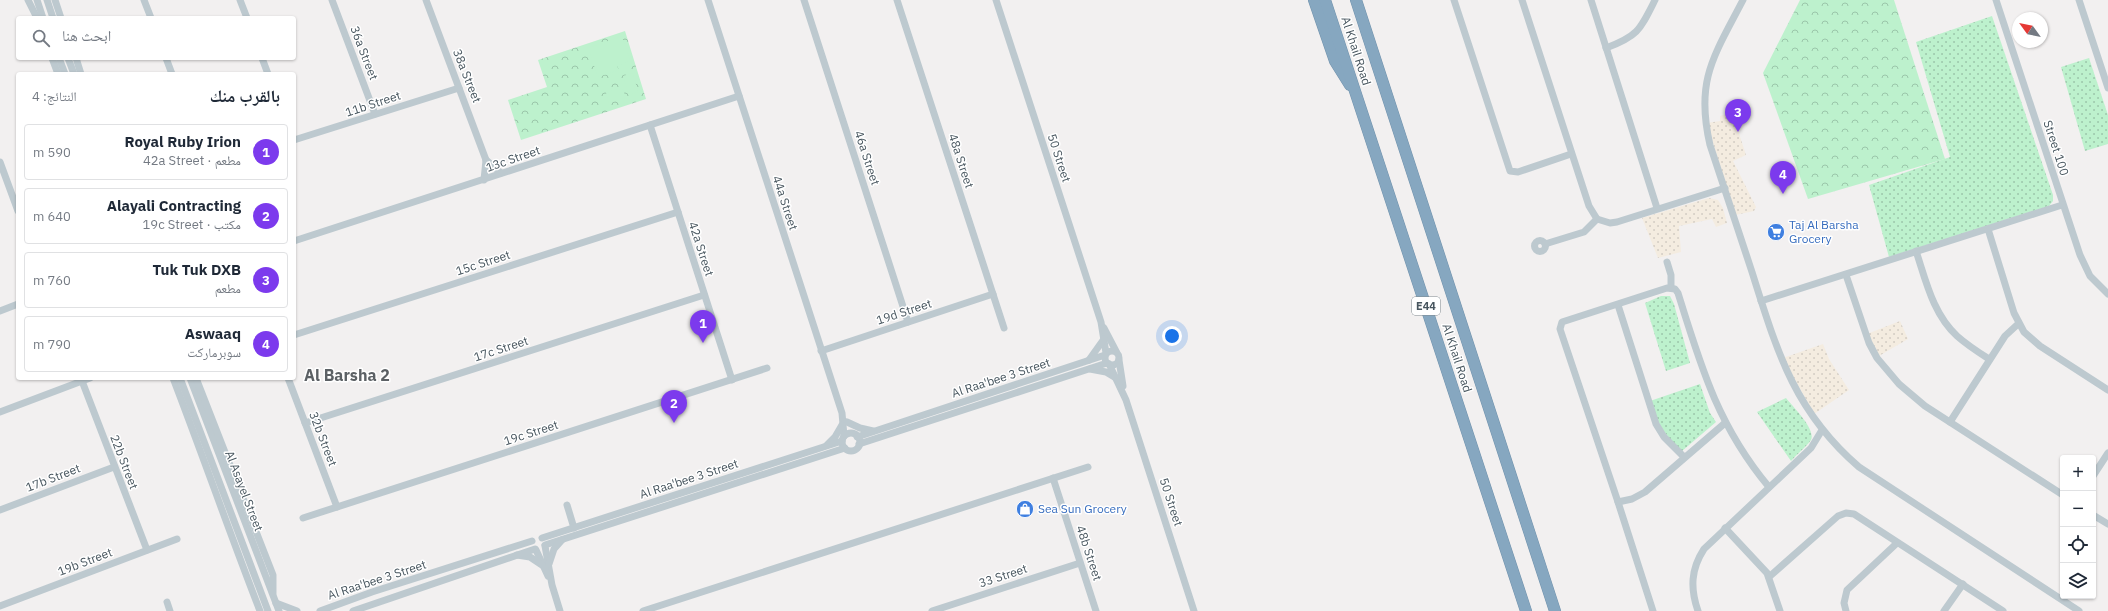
<!DOCTYPE html>
<html lang="ar">
<head>
<meta charset="utf-8">
<style>
	body { margin:0; font-family:"IBM Plex Sans","Noto Naskh Arabic",sans-serif; background:#f6f6f7; color:#1f2937; direction:rtl }
	.controls { position:absolute; right:12px; bottom:12px; display:grid; overflow:hidden; border-radius:4px; box-shadow:0 1px 3px #0004 }
	.controls button { width:36px; height:36px; display:grid; place-items:center; padding:0; border:0; border-bottom:1px solid #e0e1e3; background:#fff; color:#1f2937; font:20px sans-serif }
	.compass { position:absolute; left:2012px; top:12px; width:36px; height:36px; border-radius:50%; background:#fff; box-shadow:0 1px 3px #0004; rotate:303deg }
	.you { position:absolute; left:1172px; top:336px; width:14px; height:14px; margin:-10px; border:3px solid #fff; border-radius:50%; background:#1a73e8; box-shadow:0 0 0 6px #1a73e833 }
	.badge { display:grid; place-items:center; width:26px; height:26px; border-radius:50%; background:#7c3aed; color:#fff; font-size:13px; font-weight:700 }
	.pin { position:absolute; translate:-50% -33px; filter:drop-shadow(0 1px 2px #0008) }
	.pin::after { content:''; position:absolute; top:21px; width:14px; height:12px; background:inherit; clip-path:polygon(0 0,100% 0,50% 100%) }
	.list { margin:0; padding:0; list-style:none }
	h2 { display:flex; justify-content:space-between; align-items:center; height:52px; margin:0; padding:0 16px; font-size:17px }
	h2 small { font-size:13px; font-weight:400; color:#747a83 }
	.list li { display:grid; grid-template-columns:26px 1fr auto; gap:12px; align-items:center; box-sizing:border-box; height:56px; margin:0 8px 8px; padding:0 8px; border:1px solid #e0e1e3; border-radius:4px }
	.list b { display:block; font-size:15px; white-space:nowrap }
	.list p { margin:0; font-size:13px; white-space:nowrap; color:#747a83 }
	.list em { font-size:13px; font-style:normal; color:#747a83 }
	.icon { flex:none; width:22px; height:22px; fill:none; stroke:currentColor; stroke-width:2; stroke-linecap:round; stroke-linejoin:round }
	.map { position:relative; flex:none; width:2108px; height:611px; overflow:hidden; direction:ltr }
	.search { position:absolute; background:#fff; box-shadow:0 1px 3px #0004; left:16px; top:16px; width:280px; height:44px; display:flex; align-items:center; gap:10px; box-sizing:border-box; padding:0 14px; border-radius:4px; color:#747a83; font-size:15px }
	.panel { position:absolute; background:#fff; box-shadow:0 1px 3px #0004; left:16px; top:72px; width:280px; height:308px; border-radius:4px; direction:rtl }
	.map>svg:first-child { display:block }
	.grass { fill:url(#grass-dots) }
	.sand { fill:url(#sand-dots) }
	.park { fill:url(#park-crowns) }
	.garden { fill:#bdf1cd }
	.lines { fill:none; stroke-linecap:round; stroke-linejoin:round }
	.highway-casing { stroke:#7192ac; stroke-width:12 }
	.minor { stroke:#bdc9cf; stroke-width:7 }
	.highway { stroke:#86a7c0; stroke-width:11 }
	.labels { text-anchor:middle; stroke-width:3; stroke-linejoin:round; paint-order:stroke }
	.shield { fill:#fff; stroke:#7e888e; stroke-width:1 }
	.shield-label { font-size:11px; font-weight:bold; fill:#47555e }
	.street-label { font-size:12px; fill:#47555e; stroke:#fff }
	.shop-label { font-size:12px; fill:#366cbe; stroke:#fff; text-anchor:start }
	.district-label { font-size:16px; font-weight:bold; fill:#5c6165; stroke:#fff }
</style>
</head>
<body>
<div class="map">
<svg width="2108" height="611" viewBox="0 0 2108 611">
	<defs>
		<pattern id="grass-dots" width="8" height="8" patternUnits="userSpaceOnUse"><rect width="8" height="8" fill="#bdf1cd"/><path d="M2 2h.1M6 6h.1" fill="none" stroke="#9bc6aa" stroke-width="1.8" stroke-linecap="round"/></pattern>
		<pattern id="sand-dots" width="8" height="8" patternUnits="userSpaceOnUse"><rect width="8" height="8" fill="#f4ece0"/><path d="M2 2h.1M6 6h.1" fill="none" stroke="#d3ccc3" stroke-width="1.8" stroke-linecap="round"/></pattern>
		<pattern id="park-crowns" width="20" height="18" patternUnits="userSpaceOnUse"><rect width="20" height="18" fill="#bdf1cd"/><path d="M2 6a3 3 0 1 1 6 0M12 15a3 3 0 1 1 6 0" fill="none" stroke="#9bc6aa"/></pattern>
	</defs>
	<rect width="100%" height="100%" fill="#f2f0f0"/>
	<g class="grass">
		<polygon points="1992,16 2053,195 2053,201 2049,206 1889,257 1869,185 1950,157 1916,42"/>
		<polygon points="2089,58 2108,115 2108,144 2085,151 2061,67"/>
		<polygon points="1661,296 1670,296 1674,304 1690,363 1666,371 1645,303"/>
		<path d="M1700,384L1710,413L1716,422L1682,451C1663,433 1659,426 1650,401Z"/>
		<path d="M1786,398C1793,407 1816,429 1811,440C1806,447 1797,454 1791,461L1757,412Z"/>
	</g>
	<g class="sand">
		<polygon points="1732,112 1746,155 1733,161 1756,207 1754,211 1735,215 1707,123 1720,121 1720,116"/>
		<polygon points="1709,198 1718,200 1723,208 1727,223 1716,227 1712,219 1679,226 1681,252 1658,258 1642,218"/>
		<polygon points="1900,321 1908,339 1879,356 1867,334"/>
		<polygon points="1823,344 1829,359 1849,390 1814,414 1783,358"/>
	</g>
	<g class="park">
		<polygon points="1800,0 1894,0 1945,159 1808,199 1763,73"/>
		<polygon points="625,31 646,99 521,140 508,100 547,87 538,60"/>
	</g>
	<g class="garden">
		<polygon points="622,36 630,61 617,66 619,70 598,77 588,48"/>
		<polygon points="633,73 638,92 629,95 623,76"/>
		<polygon points="622,87 626,98 609,103 606,93"/>
	</g>
	<g class="lines">
		<defs>
			<g id="highway">
				<polyline points="1314,0 1335,61 1350,85"/>
				<polyline points="1325,0 1526,611"/>
				<polyline points="1356,0 1555,611"/>
			</g>
		</defs>
		<use href="#highway" class="highway-casing"/>
		<g class="minor">
			<polyline points="28,0 37,18"/>
			<polyline points="37,0 43,18"/>
			<polyline points="47,0 53,18"/>
			<polyline points="55,0 61,18"/>
			<polyline points="144,0 151,18"/>
			<polyline points="240,0 247,18"/>
			<polyline points="332,0 375,114"/>
			<polyline points="426,0 486,160 484,180"/>
			<polyline points="708,0 842,413 844,436"/>
			<polyline points="804,0 908,322"/>
			<polyline points="897,0 1004,328"/>
			<polyline points="996,0 1101,322 1106,353"/>
			<polyline points="1454,0 1510,171 1518,172 1571,154"/>
			<polyline points="1522,0 1589,206 1597,219 1610,223 1617,222 1725,188"/>
			<polyline points="1591,0 1657,208"/>
			<path d="M1743,0C1714,56 1695,80 1710,145C1724,187 1738,230 1752,272C1777,351 1794,411 1859,467L2079,611"/>
			<polyline points="1996,0 2080,255 2090,276 2108,294"/>
			<polyline points="2079,0 2108,88"/>
			<path d="M1606,48C1638,36 1640,30 1655,0"/>
			<polyline points="52,58 58,74"/>
			<polyline points="59,58 65,74"/>
			<polyline points="68,58 74,74"/>
			<polyline points="76,58 81,74"/>
			<polyline points="166,58 172,74"/>
			<polyline points="262,58 268,74"/>
			<polyline points="650,125 732,380"/>
			<polyline points="294,140 459,88"/>
			<polyline points="486,160 501,173"/>
			<polyline points="0,162 18,211"/>
			<polyline points="1988,229 2014,313 2024,332 2040,346 2108,390"/>
			<circle cx="1540" cy="246" r="5.5"/>
			<polyline points="294,241 739,96"/>
			<polyline points="1545,244 1584,232 1597,219"/>
			<path d="M1916,251C1926,281 1933,314 1957,336C1967,345 1978,352 1989,359"/>
			<polyline points="1667,262 1671,275 1671,288"/>
			<polyline points="1846,275 1869,343 1877,358 1899,384 1925,406 2063,495"/>
			<polyline points="1761,301 2062,205"/>
			<polyline points="1618,305 1656,424 1664,437 1684,457"/>
			<polyline points="0,311 18,304"/>
			<polyline points="1104,328 1116,351"/>
			<polyline points="294,335 678,212"/>
			<circle cx="1112" cy="358" r="7"/>
			<polyline points="821,351 993,294"/>
			<polyline points="1089,360 1104,339"/>
			<polyline points="1119,360 1123,386"/>
			<polyline points="1109,364 1126,400 1194,611"/>
			<polyline points="1090,369 1106,372 1116,378"/>
			<path d="M173,378C203,456 230,534 260,611"/>
			<polyline points="180,378 268,611"/>
			<polyline points="190,378 279,611"/>
			<polyline points="196,378 273,575 273,593"/>
			<polyline points="288,378 337,507"/>
			<polyline points="82,381 147,550"/>
			<polyline points="0,412 90,378"/>
			<polyline points="847,422 860,428 873,431"/>
			<polyline points="1950,422 2005,336 2018,324"/>
			<polyline points="305,423 704,295"/>
			<circle cx="851" cy="442" r="9"/>
			<polyline points="857,437 1105,355"/>
			<polyline points="859,444 1107,363"/>
			<polyline points="827,445 835,437 842,425"/>
			<polyline points="2093,476 2108,453"/>
			<polyline points="1053,478 1096,611"/>
			<polyline points="1618,502 1632,499 1645,492 1725,423"/>
			<polyline points="567,505 574,528"/>
			<polyline points="0,510 114,467"/>
			<polyline points="2093,515 2108,524"/>
			<polyline points="303,518 767,368"/>
			<polyline points="1725,528 1767,573 1780,611"/>
			<polyline points="542,538 842,441"/>
			<polyline points="545,545 845,448"/>
			<polyline points="545,546 552,585 560,611"/>
			<polyline points="536,550 548,576"/>
			<polyline points="517,555 530,557 542,565"/>
			<polyline points="549,564 554,549 562,540"/>
			<polyline points="1769,577 1838,516 1846,513 1854,514 2003,611"/>
			<polyline points="167,602 170,611"/>
			<polyline points="276,603 297,611"/>
			<polyline points="0,606 177,539"/>
			<polyline points="320,611 372,592 532,541"/>
			<polyline points="353,611 535,549"/>
			<polyline points="643,611 1088,467"/>
			<polyline points="932,611 1080,563"/>
			<path d="M1653,611L1618,502L1560,329L1562,322L1667,288L1675,289L1678,293C1701,367 1718,426 1769,487"/>
			<path d="M1698,611C1690,588 1691,569 1704,549L1811,448L1822,430"/>
			<polyline points="1846,611 1844,603 1847,590 1897,543"/>
			<polyline points="1944,611 1963,584"/>
		</g>
		<use href="#highway" class="highway"/>
	</g>
	<defs>
		<symbol id="supermarket-disc" viewBox="-11 -11 22 22"><circle r="9.5" fill="#3f7fe0" stroke="#fff"/><path d="M-6-5.5h2.5l.6 2H6L4.5 2H-2.5L-4.4-4H-6ZM-1.5 3.2a1.3 1.3 0 1 0 .1 0ZM3 3.2a1.3 1.3 0 1 0 .1 0Z" fill="#fff"/></symbol>
		<symbol id="shop-disc" viewBox="-11 -11 22 22"><circle r="9.5" fill="#3f7fe0" stroke="#fff"/><path d="M-5-2.5h2.3a2.7 3.5 0 0 1 5.4 0H5L5.5 6h-11ZM-1.5-2.5h3a1.5 2.3 0 0 0-3 0Z" fill="#fff"/></symbol>
	</defs>
	<g fill-rule="evenodd">
		<use href="#supermarket-disc" x="1766" y="222" width="20" height="20"/>
		<use href="#shop-disc" x="1015" y="499" width="20" height="20"/>
	</g>
	<g class="labels">
		<rect class="shield" x="1412" y="297" width="28" height="18" rx="3"/>
		<g class="shield-label">
			<text x="1426" y="310">E44</text>
		</g>
		<g class="street-label">
			<text transform="translate(1356 51) rotate(72)" y="4">Al Khail Road</text>
			<text transform="translate(364 53) rotate(69)" y="4">36a Street</text>
			<text transform="translate(467 76) rotate(68)" y="4">38a Street</text>
			<text transform="translate(373 104) rotate(-18)" y="4">11b Street</text>
			<text transform="translate(2056 148) rotate(72)" y="4">Street 100</text>
			<text transform="translate(867 158) rotate(72)" y="4">46a Street</text>
			<text transform="translate(1059 158) rotate(72)" y="4">50 Street</text>
			<text transform="translate(513 159) rotate(-19)" y="4">13c Street</text>
			<text transform="translate(961 161) rotate(72)" y="4">48a Street</text>
			<text transform="translate(785 203) rotate(72)" y="4">44a Street</text>
			<text transform="translate(701 249) rotate(72)" y="4">42a Street</text>
			<text transform="translate(483 263) rotate(-18)" y="4">15c Street</text>
			<text transform="translate(904 312) rotate(-18)" y="4">19d Street</text>
			<text transform="translate(501 349) rotate(-18)" y="4">17c Street</text>
			<text transform="translate(1457 358) rotate(72)" y="4">Al Khail Road</text>
			<text transform="translate(1001 378) rotate(-18)" y="4">Al Raa'bee 3 Street</text>
			<text transform="translate(531 433) rotate(-18)" y="4">19c Street</text>
			<text transform="translate(323 439) rotate(69)" y="4">32b Street</text>
			<text transform="translate(124 462) rotate(69)" y="4">22b Street</text>
			<text transform="translate(53 478) rotate(-21)" y="4">17b Street</text>
			<text transform="translate(689 479) rotate(-18)" y="4">Al Raa'bee 3 Street</text>
			<text transform="translate(244 491) rotate(69)" y="4">Al Asayel Street</text>
			<text transform="translate(1171 502) rotate(72)" y="4">50 Street</text>
			<text transform="translate(1089 553) rotate(72)" y="4">48b Street</text>
			<text transform="translate(85 562) rotate(-21)" y="4">19b Street</text>
			<text transform="translate(1003 576) rotate(-18)" y="4">33 Street</text>
			<text transform="translate(377 580) rotate(-18)" y="4">Al Raa'bee 3 Street</text>
		</g>
		<g class="shop-label">
			<text x="1789" y="229">Taj Al Barsha<tspan x="1789" dy="14">Grocery</tspan></text>
			<text x="1038" y="513">Sea Sun Grocery</text>
		</g>
		<g class="district-label">
			<text x="347" y="381">Al Barsha 2</text>
		</g>
	</g>
</svg>
<div class="controls">
<button>+</button>
<button>−</button>
<button><svg class="icon" aria-label="locate" viewBox="0 0 24 24"><circle cx="12" cy="12" r="6"/><path d="M12 2v4M12 18v4M2 12h4M18 12h4"/></svg></button>
<button><svg class="icon" aria-label="layers" viewBox="0 0 24 24"><path d="M12 4l9 5-9 5-9-5zM3 14l9 5 9-5"/></svg></button>
</div>
<svg class="compass" viewBox="-18 -18 36 36"><path d="M0-13l5 13h-10z" fill="#e53935"/><path d="M0 13l5-13h-10z" fill="#747a83"/></svg>
<div class="you"></div>
<div class="pin badge" style="left:703px;top:343px">1</div>
<div class="pin badge" style="left:674px;top:423px">2</div>
<div class="pin badge" style="left:1738px;top:132px">3</div>
<div class="pin badge" style="left:1783px;top:194px">4</div>
<div class="search"><svg class="icon" aria-label="search" viewBox="0 0 24 24"><circle cx="10" cy="10" r="6"/><path d="M15 15l6 6"/></svg>ابحث هنا</div>
<section class="panel">
<h2>بالقرب منك<small>النتائج: 4</small></h2>
<ul class="list">
<li><span class="badge">1</span><div><b>Royal Ruby Irion</b><p>مطعم · 42a Street</p></div><em>590 m</em></li>
<li><span class="badge">2</span><div><b>Alayali Contracting</b><p>مكتب · 19c Street</p></div><em>640 m</em></li>
<li><span class="badge">3</span><div><b>Tuk Tuk DXB</b><p>مطعم</p></div><em>760 m</em></li>
<li><span class="badge">4</span><div><b>Aswaaq</b><p>سوبرماركت</p></div><em>790 m</em></li>
</ul>
</section>
</div>
</body>
</html>
